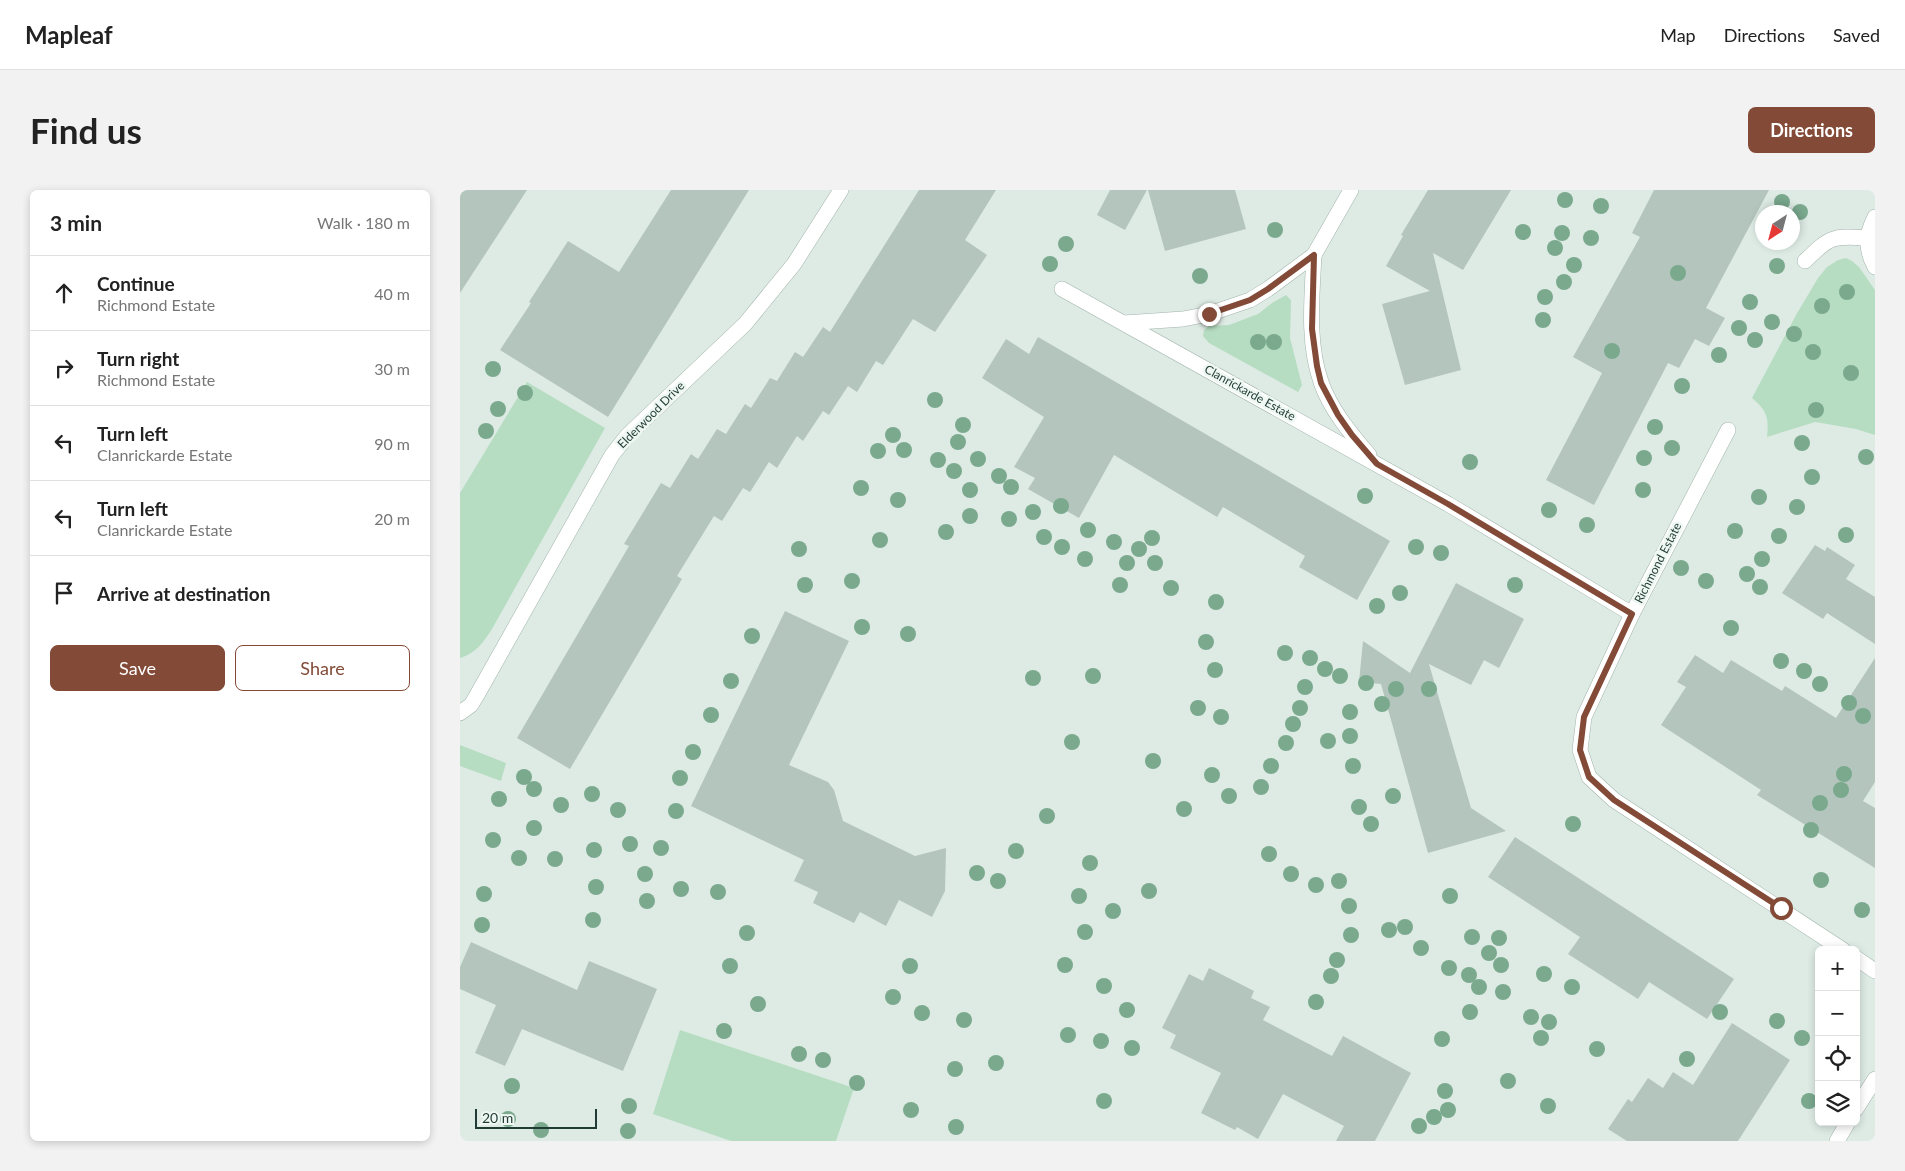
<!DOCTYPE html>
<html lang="en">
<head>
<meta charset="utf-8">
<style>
	body { margin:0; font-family:Lato,sans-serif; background:#f2f2f2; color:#222 }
	.controls { position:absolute; right:15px; bottom:15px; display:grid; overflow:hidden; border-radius:8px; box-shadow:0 2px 8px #0003 }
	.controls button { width:45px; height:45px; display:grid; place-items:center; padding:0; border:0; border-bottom:1px solid #e0e0e0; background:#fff; color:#222; font:25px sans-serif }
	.compass { position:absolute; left:1295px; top:15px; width:45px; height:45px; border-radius:50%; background:#fff; box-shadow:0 2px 8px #0003; rotate:216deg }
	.scale { position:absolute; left:15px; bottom:12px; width:122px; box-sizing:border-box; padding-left:5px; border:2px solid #1f3b34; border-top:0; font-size:14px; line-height:18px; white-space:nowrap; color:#1f3b34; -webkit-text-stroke:4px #eff7f3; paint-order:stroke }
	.stop { position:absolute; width:15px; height:15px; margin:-11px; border:4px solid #824a37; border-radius:50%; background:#fff }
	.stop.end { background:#824a37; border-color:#fff; box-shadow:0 1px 5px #0008 }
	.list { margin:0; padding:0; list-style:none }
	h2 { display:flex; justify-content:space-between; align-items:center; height:65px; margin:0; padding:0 20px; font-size:21px }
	h2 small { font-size:16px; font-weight:400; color:#767676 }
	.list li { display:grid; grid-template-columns:32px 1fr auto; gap:15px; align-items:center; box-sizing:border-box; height:75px; padding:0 20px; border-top:1px solid #e0e0e0 }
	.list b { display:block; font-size:19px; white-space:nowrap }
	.list p { margin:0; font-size:16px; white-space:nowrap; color:#767676 }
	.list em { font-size:16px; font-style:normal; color:#767676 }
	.actions { display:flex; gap:10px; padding:15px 20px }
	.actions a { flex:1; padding:11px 0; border:1px solid #824a37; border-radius:8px; text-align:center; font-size:18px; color:#824a37 }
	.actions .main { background:#824a37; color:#fff }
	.icon { flex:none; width:28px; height:28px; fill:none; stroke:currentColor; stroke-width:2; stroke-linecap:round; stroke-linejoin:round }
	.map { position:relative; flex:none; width:1415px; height:951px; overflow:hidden; border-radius:8px }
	header { display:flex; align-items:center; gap:30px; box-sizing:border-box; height:70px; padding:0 25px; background:#fff; border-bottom:1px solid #e0e0e0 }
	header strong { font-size:24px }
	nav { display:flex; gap:28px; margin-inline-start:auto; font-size:18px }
	.intro { display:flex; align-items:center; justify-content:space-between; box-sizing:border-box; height:120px; padding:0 30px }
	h1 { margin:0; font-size:35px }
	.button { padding:12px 22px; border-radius:8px; background:#824a37; color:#fff; font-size:18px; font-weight:700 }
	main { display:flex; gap:30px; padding:0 30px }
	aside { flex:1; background:#fff; border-radius:8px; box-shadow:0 2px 8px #0003 }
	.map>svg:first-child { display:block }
	.green { fill:#b6ddc1 }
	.building { fill:#b4c5be }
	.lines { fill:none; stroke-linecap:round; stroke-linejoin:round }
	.street-casing { stroke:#a1b3ac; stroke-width:16 }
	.street { stroke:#fff; stroke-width:15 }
	.tree { fill:#7aa98e }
	.route { stroke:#824a37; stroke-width:6 }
	.labels { text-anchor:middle; stroke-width:5; stroke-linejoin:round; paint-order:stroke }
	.street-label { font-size:12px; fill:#1f3b34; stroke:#eff7f3 }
</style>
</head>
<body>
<header>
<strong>Mapleaf</strong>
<nav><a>Map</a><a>Directions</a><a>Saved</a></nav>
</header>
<div class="intro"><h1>Find us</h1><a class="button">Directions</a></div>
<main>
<aside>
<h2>3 min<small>Walk · 180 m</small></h2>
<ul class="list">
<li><svg class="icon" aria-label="ahead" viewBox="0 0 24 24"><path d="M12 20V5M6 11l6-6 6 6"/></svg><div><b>Continue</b><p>Richmond Estate</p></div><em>40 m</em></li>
<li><svg class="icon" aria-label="right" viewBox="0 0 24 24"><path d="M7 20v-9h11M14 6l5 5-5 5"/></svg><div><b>Turn right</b><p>Richmond Estate</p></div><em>30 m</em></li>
<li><svg class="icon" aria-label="left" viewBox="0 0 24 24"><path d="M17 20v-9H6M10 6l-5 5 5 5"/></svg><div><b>Turn left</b><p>Clanrickarde Estate</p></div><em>90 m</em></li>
<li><svg class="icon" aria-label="left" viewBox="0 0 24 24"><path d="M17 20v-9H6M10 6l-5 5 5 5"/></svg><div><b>Turn left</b><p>Clanrickarde Estate</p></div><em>20 m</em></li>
<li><svg class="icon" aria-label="arrive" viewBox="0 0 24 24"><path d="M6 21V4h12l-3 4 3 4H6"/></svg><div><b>Arrive at destination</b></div></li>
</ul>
<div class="actions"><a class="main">Save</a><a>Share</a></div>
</aside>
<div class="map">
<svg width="1415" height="951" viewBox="0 0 1415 951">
	<rect width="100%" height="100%" fill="#deebe5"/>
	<g class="green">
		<path d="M1386,68L1392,71L1399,77L1415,100V245L1396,239L1355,232L1307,247C1309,227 1307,221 1292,208L1336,125L1358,88L1367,77L1378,70Z"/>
		<polygon points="826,105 831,110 830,148 842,195 838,202 749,153 743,146 744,140 749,136 769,135 798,124 812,113"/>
		<path d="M67,192L145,238L32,439C23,453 16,463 0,468V303Z"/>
		<polygon points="0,555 46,573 41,591 0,576"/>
		<polygon points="220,840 394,898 376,951 271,951 193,924"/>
	</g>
	<g class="building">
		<polygon points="0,0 67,0 0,103"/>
		<polygon points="211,0 289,0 148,227 40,160 71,113 69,112 108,51 159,82"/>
		<polygon points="459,0 536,0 505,50 527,65 475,142 453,129 423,175 416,171 397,202 388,196 369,225 363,221 343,251 337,246 317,278 309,272 290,302 283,298 262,331 254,326 217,386 222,389 110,579 57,548 169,356 164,354 201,293 210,298 231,264 238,269 257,239 266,244 285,214 291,218 310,188 317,191 335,162 343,167 363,137 370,142"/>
		<polygon points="650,0 687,0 665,40 637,25"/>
		<polygon points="688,0 775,0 786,39 705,61"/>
		<polygon points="968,0 1051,0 1003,80 973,63 1001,180 945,195 922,114 970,101 926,76 943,46 941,45"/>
		<polygon points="1194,0 1309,0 1246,118 1265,128 1249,156 1235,149 1219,178 1208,173 1134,315 1086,290 1142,183 1113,167 1180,47 1172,43"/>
		<polygon points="578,147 930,351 897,410 839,377 845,366 763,317 757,327 654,265 619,328 568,299 575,288 554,277 584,227 522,188 546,149 569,164"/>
		<polygon points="1355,355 1365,361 1367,357 1395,375 1386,389 1415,407 1415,454 1367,423 1363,429 1322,403"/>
		<polygon points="996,393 1064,429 1039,478 1024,470 1011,495 969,474 1011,618 1046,641 968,663 921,494 899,492 903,451 950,483"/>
		<polygon points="325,421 389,451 329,575 368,592 374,600 383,631 455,666 486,658 485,701 472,727 439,710 426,736 400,722 394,733 353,713 358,702 334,691 344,670 231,616"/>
		<polygon points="1235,465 1263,483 1271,470 1322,501 1325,496 1376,528 1415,468 1415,592 1403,611 1415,618 1415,678 1297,605 1301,600 1201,535 1226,497 1217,492"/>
		<polygon points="1055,647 1274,789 1247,829 1189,792 1178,809 1108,764 1120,747 1028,687"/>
		<polygon points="11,752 117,800 129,771 197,799 163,881 62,839 45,876 15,863 36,815 0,799 0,777"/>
		<polygon points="749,778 794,801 791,808 810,817 803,830 872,866 883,846 951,883 915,951 876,951 884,936 823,904 798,949 777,937 775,940 741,923 761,883 710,858 716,845 702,838 729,784 743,791"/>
		<polygon points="1272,833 1330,870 1278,951 1167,951 1148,939 1168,909 1172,912 1188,888 1203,898 1213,882 1233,895"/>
	</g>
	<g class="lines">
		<defs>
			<g id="street">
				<path d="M1415,27C1406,44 1405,59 1415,77"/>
				<path d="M854,65C852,107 847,152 861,192C870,219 891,244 909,265"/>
				<path d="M1345,71C1370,47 1372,45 1406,48"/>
				<polyline points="602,99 988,314 1172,424"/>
				<polyline points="664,133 723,129 749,124 790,110 808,99 854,65 891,0"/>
				<polyline points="1268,240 1172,424 1124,527 1120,560 1129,587 1154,610 1383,760"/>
				<polyline points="0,523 11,515 17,505 152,265 168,245 285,134 334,74 381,0"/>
				<polyline points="1396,768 1415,781"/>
				<polyline points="1396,919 1415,889"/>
				<polyline points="1377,951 1388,932"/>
			</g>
		</defs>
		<use href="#street" class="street-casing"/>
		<use href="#street" class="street"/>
	</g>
	<g class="tree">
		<circle cx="1105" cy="10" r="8"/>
		<circle cx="1322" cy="12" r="8"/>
		<circle cx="1141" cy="16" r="8"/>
		<circle cx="1340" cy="22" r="8"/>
		<circle cx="815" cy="40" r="8"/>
		<circle cx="1063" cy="42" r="8"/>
		<circle cx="1102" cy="43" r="8"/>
		<circle cx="1131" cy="48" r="8"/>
		<circle cx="606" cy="54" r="8"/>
		<circle cx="1095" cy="58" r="8"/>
		<circle cx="590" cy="74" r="8"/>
		<circle cx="1114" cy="75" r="8"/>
		<circle cx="1317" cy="76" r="8"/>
		<circle cx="1218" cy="83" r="8"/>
		<circle cx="740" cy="86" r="8"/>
		<circle cx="1104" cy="92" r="8"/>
		<circle cx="1387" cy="102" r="8"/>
		<circle cx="1085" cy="107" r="8"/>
		<circle cx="1290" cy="112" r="8"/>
		<circle cx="1362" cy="116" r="8"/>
		<circle cx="1083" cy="130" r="8"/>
		<circle cx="1312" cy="132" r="8"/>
		<circle cx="1279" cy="138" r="8"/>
		<circle cx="1334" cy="144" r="8"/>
		<circle cx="1295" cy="150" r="8"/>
		<circle cx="798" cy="152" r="8"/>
		<circle cx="814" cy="152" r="8"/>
		<circle cx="1152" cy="161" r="8"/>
		<circle cx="1353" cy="162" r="8"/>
		<circle cx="1259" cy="165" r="8"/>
		<circle cx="33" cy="179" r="8"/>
		<circle cx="1391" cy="183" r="8"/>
		<circle cx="1222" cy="196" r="8"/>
		<circle cx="65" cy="203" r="8"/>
		<circle cx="475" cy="210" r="8"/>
		<circle cx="38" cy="219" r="8"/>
		<circle cx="1356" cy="220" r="8"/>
		<circle cx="503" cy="235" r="8"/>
		<circle cx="1195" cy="237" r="8"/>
		<circle cx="26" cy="241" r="8"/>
		<circle cx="433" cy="245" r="8"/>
		<circle cx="498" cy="252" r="8"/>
		<circle cx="1342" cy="253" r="8"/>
		<circle cx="1212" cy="258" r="8"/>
		<circle cx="444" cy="260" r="8"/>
		<circle cx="418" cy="261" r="8"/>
		<circle cx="1406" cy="267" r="8"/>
		<circle cx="1184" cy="268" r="8"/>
		<circle cx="518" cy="269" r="8"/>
		<circle cx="478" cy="270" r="8"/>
		<circle cx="1010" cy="272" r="8"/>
		<circle cx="494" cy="281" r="8"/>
		<circle cx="539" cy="286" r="8"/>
		<circle cx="1352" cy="287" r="8"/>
		<circle cx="551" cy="297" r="8"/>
		<circle cx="401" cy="298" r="8"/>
		<circle cx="510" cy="300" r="8"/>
		<circle cx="1183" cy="300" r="8"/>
		<circle cx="905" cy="306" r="8"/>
		<circle cx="1299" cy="307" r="8"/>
		<circle cx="438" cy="310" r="8"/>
		<circle cx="601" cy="316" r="8"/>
		<circle cx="1337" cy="317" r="8"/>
		<circle cx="1089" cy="320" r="8"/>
		<circle cx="573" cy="322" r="8"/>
		<circle cx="510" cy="326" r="8"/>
		<circle cx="549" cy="329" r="8"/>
		<circle cx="1127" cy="335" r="8"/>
		<circle cx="628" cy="340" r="8"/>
		<circle cx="1275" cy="341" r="8"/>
		<circle cx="486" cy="342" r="8"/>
		<circle cx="1386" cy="345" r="8"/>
		<circle cx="1319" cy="346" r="8"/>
		<circle cx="584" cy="347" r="8"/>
		<circle cx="692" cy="348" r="8"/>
		<circle cx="420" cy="350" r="8"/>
		<circle cx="654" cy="352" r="8"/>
		<circle cx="602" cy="357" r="8"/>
		<circle cx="956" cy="357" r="8"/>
		<circle cx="339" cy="359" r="8"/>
		<circle cx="679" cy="359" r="8"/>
		<circle cx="981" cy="363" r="8"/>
		<circle cx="625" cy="369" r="8"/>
		<circle cx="1302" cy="369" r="8"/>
		<circle cx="667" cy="373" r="8"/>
		<circle cx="695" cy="373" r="8"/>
		<circle cx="1221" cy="378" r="8"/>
		<circle cx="1287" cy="384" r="8"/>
		<circle cx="392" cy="391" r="8"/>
		<circle cx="1246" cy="391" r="8"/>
		<circle cx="345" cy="395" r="8"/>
		<circle cx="660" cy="395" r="8"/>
		<circle cx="1055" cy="395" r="8"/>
		<circle cx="1300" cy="397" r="8"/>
		<circle cx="711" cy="398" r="8"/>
		<circle cx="940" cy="403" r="8"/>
		<circle cx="756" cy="412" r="8"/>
		<circle cx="917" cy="416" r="8"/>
		<circle cx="402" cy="437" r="8"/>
		<circle cx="1271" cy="438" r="8"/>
		<circle cx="448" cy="444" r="8"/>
		<circle cx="292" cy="446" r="8"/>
		<circle cx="746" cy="452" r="8"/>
		<circle cx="825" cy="463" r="8"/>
		<circle cx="850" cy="468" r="8"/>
		<circle cx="1321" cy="471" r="8"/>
		<circle cx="865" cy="479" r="8"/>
		<circle cx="755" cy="480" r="8"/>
		<circle cx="1344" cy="481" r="8"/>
		<circle cx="633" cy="486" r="8"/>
		<circle cx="880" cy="486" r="8"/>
		<circle cx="573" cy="488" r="8"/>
		<circle cx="271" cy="491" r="8"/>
		<circle cx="906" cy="493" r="8"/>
		<circle cx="1360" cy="494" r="8"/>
		<circle cx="845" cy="497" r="8"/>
		<circle cx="936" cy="499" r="8"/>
		<circle cx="969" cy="499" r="8"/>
		<circle cx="1389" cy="513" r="8"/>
		<circle cx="922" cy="514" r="8"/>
		<circle cx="738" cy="518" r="8"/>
		<circle cx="840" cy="518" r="8"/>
		<circle cx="890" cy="522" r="8"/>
		<circle cx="251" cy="525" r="8"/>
		<circle cx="1403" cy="526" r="8"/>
		<circle cx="761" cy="527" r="8"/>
		<circle cx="833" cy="534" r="8"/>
		<circle cx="890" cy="546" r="8"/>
		<circle cx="868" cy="551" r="8"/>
		<circle cx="612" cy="552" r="8"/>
		<circle cx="826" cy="553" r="8"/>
		<circle cx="233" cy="562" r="8"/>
		<circle cx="693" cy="571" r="8"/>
		<circle cx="811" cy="576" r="8"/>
		<circle cx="893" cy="576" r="8"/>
		<circle cx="1384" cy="584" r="8"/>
		<circle cx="752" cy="585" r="8"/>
		<circle cx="64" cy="587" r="8"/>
		<circle cx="220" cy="588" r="8"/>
		<circle cx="801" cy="597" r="8"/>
		<circle cx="74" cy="599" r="8"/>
		<circle cx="1381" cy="600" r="8"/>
		<circle cx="132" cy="604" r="8"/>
		<circle cx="769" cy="606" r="8"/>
		<circle cx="933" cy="606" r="8"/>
		<circle cx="39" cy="609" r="8"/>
		<circle cx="1360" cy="613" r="8"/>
		<circle cx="101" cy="615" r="8"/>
		<circle cx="899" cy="617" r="8"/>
		<circle cx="724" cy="619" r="8"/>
		<circle cx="158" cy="620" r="8"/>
		<circle cx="216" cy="621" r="8"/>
		<circle cx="587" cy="626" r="8"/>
		<circle cx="911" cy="634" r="8"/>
		<circle cx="1113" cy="634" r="8"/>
		<circle cx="74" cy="638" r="8"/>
		<circle cx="1351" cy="640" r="8"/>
		<circle cx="33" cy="650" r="8"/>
		<circle cx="170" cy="654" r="8"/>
		<circle cx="201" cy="658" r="8"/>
		<circle cx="134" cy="660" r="8"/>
		<circle cx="556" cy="661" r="8"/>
		<circle cx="809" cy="664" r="8"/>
		<circle cx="59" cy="668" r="8"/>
		<circle cx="95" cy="669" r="8"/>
		<circle cx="630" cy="673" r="8"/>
		<circle cx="517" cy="683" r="8"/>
		<circle cx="185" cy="684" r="8"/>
		<circle cx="831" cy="684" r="8"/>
		<circle cx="1361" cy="690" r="8"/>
		<circle cx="538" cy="691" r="8"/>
		<circle cx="879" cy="691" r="8"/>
		<circle cx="856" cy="695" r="8"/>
		<circle cx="136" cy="697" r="8"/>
		<circle cx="221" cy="699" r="8"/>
		<circle cx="689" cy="701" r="8"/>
		<circle cx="258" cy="702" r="8"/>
		<circle cx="24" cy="704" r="8"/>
		<circle cx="619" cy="706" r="8"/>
		<circle cx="990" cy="706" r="8"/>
		<circle cx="187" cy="711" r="8"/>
		<circle cx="889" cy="716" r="8"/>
		<circle cx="1402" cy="720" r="8"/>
		<circle cx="653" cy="721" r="8"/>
		<circle cx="133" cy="730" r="8"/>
		<circle cx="22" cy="735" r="8"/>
		<circle cx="945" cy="737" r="8"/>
		<circle cx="929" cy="740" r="8"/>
		<circle cx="625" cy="742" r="8"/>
		<circle cx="287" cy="743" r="8"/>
		<circle cx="891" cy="745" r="8"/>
		<circle cx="1012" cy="747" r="8"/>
		<circle cx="1039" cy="748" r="8"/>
		<circle cx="961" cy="758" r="8"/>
		<circle cx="1029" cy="763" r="8"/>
		<circle cx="877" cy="770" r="8"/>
		<circle cx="605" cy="775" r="8"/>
		<circle cx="1041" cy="775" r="8"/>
		<circle cx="270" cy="776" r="8"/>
		<circle cx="450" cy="776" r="8"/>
		<circle cx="989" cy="778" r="8"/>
		<circle cx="1084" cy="784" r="8"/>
		<circle cx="1009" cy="785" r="8"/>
		<circle cx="871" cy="786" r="8"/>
		<circle cx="644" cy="796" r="8"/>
		<circle cx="1019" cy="797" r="8"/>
		<circle cx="1112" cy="797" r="8"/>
		<circle cx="1043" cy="802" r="8"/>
		<circle cx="433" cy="807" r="8"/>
		<circle cx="856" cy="812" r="8"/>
		<circle cx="298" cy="814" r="8"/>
		<circle cx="667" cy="820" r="8"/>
		<circle cx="1010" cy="822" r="8"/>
		<circle cx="1260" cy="822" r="8"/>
		<circle cx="462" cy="823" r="8"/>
		<circle cx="1071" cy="827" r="8"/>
		<circle cx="504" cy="830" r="8"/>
		<circle cx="1317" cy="831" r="8"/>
		<circle cx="1089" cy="832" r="8"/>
		<circle cx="264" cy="841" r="8"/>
		<circle cx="608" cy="845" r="8"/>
		<circle cx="1081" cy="848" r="8"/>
		<circle cx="1342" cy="848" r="8"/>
		<circle cx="982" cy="849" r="8"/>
		<circle cx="641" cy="851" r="8"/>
		<circle cx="672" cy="858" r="8"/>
		<circle cx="1137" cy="859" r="8"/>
		<circle cx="339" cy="864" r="8"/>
		<circle cx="1227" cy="869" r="8"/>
		<circle cx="363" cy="870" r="8"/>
		<circle cx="536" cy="873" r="8"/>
		<circle cx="495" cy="879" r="8"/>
		<circle cx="1048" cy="891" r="8"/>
		<circle cx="397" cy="893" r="8"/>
		<circle cx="52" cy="896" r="8"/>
		<circle cx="985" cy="901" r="8"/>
		<circle cx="644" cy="911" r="8"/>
		<circle cx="1349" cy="911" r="8"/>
		<circle cx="169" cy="916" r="8"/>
		<circle cx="1088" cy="916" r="8"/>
		<circle cx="451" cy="920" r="8"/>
		<circle cx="988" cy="920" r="8"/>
		<circle cx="974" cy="927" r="8"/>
		<circle cx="48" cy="929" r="8"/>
		<circle cx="959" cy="936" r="8"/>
		<circle cx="496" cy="937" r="8"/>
		<circle cx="81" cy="940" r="8"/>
		<circle cx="168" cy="941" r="8"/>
	</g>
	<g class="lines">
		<polyline class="route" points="749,124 790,110 808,99 854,65 852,139 857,176 861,193 878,225 892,245 917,274 988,314 1172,424 1124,527 1120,560 1129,587 1154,610 1321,718"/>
	</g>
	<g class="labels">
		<g class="street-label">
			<text transform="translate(790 203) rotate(29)" y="4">Clanrickarde Estate</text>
			<text transform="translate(191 225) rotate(-45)" y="4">Elderwood Drive</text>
			<text transform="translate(1198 373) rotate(-63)" y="4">Richmond Estate</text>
		</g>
	</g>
</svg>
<div class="controls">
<button>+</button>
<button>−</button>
<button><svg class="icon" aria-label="locate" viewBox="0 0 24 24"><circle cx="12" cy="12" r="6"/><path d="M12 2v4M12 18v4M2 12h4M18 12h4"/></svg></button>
<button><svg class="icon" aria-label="layers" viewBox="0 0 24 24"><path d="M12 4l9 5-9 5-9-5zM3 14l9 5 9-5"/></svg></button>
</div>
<svg class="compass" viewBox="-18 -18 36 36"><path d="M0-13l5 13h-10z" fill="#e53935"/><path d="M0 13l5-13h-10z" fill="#767676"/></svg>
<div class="scale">20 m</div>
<div class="stop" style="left:1321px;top:718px"></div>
<div class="stop end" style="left:749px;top:124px"></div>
</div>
</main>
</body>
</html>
